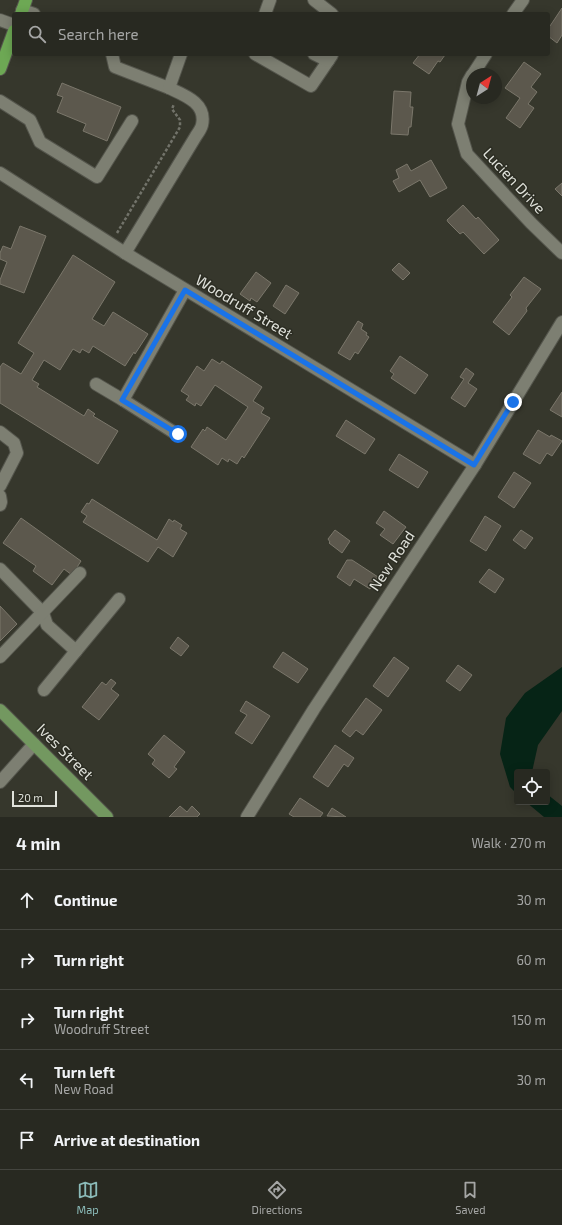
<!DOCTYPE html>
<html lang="en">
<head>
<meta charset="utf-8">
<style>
	body { margin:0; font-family:"Exo 2",sans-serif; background:#34352e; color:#f1f3f6 }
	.controls { position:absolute; right:12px; bottom:12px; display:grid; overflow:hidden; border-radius:4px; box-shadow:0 2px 10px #0003 }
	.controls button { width:36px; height:36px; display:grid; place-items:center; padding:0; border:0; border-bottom:1px solid #44453f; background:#282921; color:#f1f3f6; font:20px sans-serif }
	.compass { position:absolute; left:466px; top:68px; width:36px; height:36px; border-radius:50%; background:#282921; box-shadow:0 2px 10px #0003; rotate:36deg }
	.scale { position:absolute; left:12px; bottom:10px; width:45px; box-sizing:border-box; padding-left:4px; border:2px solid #e0e2db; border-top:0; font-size:11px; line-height:14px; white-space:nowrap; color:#e0e2db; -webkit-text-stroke:3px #2c2d23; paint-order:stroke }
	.stop { position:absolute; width:12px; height:12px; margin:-9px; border:3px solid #1a73e8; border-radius:50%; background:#fff }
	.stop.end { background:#1a73e8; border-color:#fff; box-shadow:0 1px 4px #0008 }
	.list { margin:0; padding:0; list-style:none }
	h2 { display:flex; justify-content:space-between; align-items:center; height:52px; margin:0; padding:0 16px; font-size:17px }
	h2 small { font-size:13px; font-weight:400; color:#a5a6a5 }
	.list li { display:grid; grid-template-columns:26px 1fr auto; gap:12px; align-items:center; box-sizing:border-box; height:60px; padding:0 16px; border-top:1px solid #44453f }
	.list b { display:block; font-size:15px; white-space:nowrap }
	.list p { margin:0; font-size:13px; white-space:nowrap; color:#a5a6a5 }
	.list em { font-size:13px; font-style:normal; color:#a5a6a5 }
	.icon { flex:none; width:22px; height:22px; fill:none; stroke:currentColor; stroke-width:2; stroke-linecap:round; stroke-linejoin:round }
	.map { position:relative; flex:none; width:562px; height:817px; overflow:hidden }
	.search { position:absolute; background:#282921; box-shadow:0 2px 10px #0003; left:12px; right:12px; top:12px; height:44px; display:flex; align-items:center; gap:10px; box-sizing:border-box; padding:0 14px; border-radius:4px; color:#a5a6a5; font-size:15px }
	.sheet { height:352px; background:#282921 }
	nav { display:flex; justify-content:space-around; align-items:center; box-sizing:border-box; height:56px; border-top:1px solid #44453f; background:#282921; font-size:11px; color:#a5a6a5 }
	nav a { display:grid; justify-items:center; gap:2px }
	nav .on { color:#8bbbb9 }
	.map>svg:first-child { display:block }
	.water { fill:#062416 }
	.building { fill:#5c584d; stroke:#7b776b }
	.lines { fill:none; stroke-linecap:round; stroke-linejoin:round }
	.minor-casing { stroke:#54554c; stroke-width:14 }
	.major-casing { stroke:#54554c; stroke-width:14 }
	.highway-casing { stroke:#54554c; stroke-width:14 }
	.path { stroke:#72736a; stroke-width:2.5; stroke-dasharray:3 2; stroke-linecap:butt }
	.minor { stroke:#7d7f72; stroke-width:12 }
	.major { stroke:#739860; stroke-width:12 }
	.highway { stroke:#6da854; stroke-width:12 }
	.route { stroke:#1a73e8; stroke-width:5 }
	.labels { text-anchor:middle; stroke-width:3; stroke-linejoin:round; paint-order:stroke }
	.street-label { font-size:15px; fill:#e0e2db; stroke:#2c2d23 }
</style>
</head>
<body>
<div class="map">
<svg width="562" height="817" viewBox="0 0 562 817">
	<rect width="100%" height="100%" fill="#36372c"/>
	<g class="water">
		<polygon points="562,667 562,711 538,745 532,772 517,772 517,794 510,787 500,754 506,718 525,693"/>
		<polygon points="547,794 562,806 562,817 544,817 526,802 547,802"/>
	</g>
	<g class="building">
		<polygon points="562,8 562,35 557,43 548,36 548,26 550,26"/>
		<polygon points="420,54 444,54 445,55 440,62 438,61 429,74 413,63"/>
		<polygon points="524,62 541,74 531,87 537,92 528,104 534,108 520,128 506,118 520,98 505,88"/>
		<polygon points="62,83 121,107 107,141 83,131 86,124 57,112 63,97 57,95"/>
		<polygon points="394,91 411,92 410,107 413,107 411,127 409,127 408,135 391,134"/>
		<polygon points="431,160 447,188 430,197 420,180 399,192 393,181 399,178 396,170 407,164 411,171"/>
		<polygon points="562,183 562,196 555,189"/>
		<polygon points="463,205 476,219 478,217 499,240 484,254 463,232 460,234 448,222 447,220"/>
		<polygon points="20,226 46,236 24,293 0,284 0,280 7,262 0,259 0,253 3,246 11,249"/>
		<polygon points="73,255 115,282 92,319 104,326 113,312 148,334 135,354 134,352 125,366 93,346 89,353 82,349 80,353 73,349 60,370 44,360 32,380 39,384 37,387 84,416 88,409 95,414 93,416 118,431 98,464 0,403 0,367 3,363 21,374 34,353 18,343"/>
		<polygon points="399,263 410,273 403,280 392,270"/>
		<polygon points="256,272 271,283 257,302 251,298 250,301 240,294"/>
		<polygon points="524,277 541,289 526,308 527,311 509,335 493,322 512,297 510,295"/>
		<polygon points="286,285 299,293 285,314 273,306"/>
		<polygon points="358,321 363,324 361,329 367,333 366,335 369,337 358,354 355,352 350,360 338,353"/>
		<polygon points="400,356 428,375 415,394 391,378 394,374 390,371"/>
		<polygon points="212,359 220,364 222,361 262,387 253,401 264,408 261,413 270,418 244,458 242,456 237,464 229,459 228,462 222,458 218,465 191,447 203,429 205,431 207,427 226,440 248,407 215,385 201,406 196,403 195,406 186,400 189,396 181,391 197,366 204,371"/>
		<polygon points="466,368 474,374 468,383 477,389 465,407 451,398 464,379 460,377"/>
		<polygon points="562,392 562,417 550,410"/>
		<polygon points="346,420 375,439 365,454 336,436"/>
		<polygon points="538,430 550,437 551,435 562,441 552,456 547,453 540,464 523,454"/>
		<polygon points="399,454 428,472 418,488 389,470"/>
		<polygon points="514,472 531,483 514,508 498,497"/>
		<polygon points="92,499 157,540 169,519 173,522 174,520 182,525 180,529 187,533 173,557 158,547 148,562 83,522 87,516 81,512 87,503 89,504"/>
		<polygon points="384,511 406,527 393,544 380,535 385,529 376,523"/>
		<polygon points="485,516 501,526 486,551 470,541"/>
		<polygon points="21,518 81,561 72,575 64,569 52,585 33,571 36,566 3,543"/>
		<polygon points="335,530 350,541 342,553 329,543 330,542 328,539"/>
		<polygon points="521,530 533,538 525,549 513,540"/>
		<polygon points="347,560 352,560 378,577 370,589 354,579 350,586 337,577"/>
		<polygon points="489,569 504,579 495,593 479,582"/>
		<polygon points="0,606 17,624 0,641"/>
		<polygon points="178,637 189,646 181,656 170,648"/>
		<polygon points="283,652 308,669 298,683 273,667"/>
		<polygon points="394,657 409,668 388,697 373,686"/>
		<polygon points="458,665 472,675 460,691 446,681"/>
		<polygon points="111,679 116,683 111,689 119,695 99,720 82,707 102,682 106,685"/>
		<polygon points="366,698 382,710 363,735 356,730 350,737 342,731"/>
		<polygon points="246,701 270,716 252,744 235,733 247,715 240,711"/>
		<polygon points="164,735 185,752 174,767 177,769 169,778 152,764 155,760 148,754"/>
		<polygon points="335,745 354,758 348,767 344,764 328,787 313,777"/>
		<polygon points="300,798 323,813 320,817 294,817 289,814"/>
		<polygon points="180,806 187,812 192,806 200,814 197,817 169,817"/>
		<polygon points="332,808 346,817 345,817 327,816"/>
	</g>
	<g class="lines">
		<defs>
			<g id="minor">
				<polyline points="314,0 332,14"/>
				<polyline points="22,10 34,14"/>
				<polyline points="265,14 270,0"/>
				<polyline points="513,14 523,0"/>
				<polyline points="0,20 14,25"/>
				<polyline points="112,54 115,67 169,88"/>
				<polyline points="255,54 311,86 328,61"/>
				<polyline points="314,54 328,61 332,55"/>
				<polyline points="473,74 486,54"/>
				<polyline points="472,75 468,82 458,124 467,154 531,223 562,253"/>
				<polyline points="0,101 30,120 40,142 97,177 132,121"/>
				<polyline points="0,173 125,253 475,465"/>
				<path d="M125,253L196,136C198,133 201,129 202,125C207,103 184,95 169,88L181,54"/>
				<polyline points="96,384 123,400"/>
				<polyline points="0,432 14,443 17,453 0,486"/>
				<polyline points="178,435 123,400 185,290"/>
				<polyline points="0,496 1,502 0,505"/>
				<polyline points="0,569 43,613 47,625 76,651 119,599"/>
				<polyline points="0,657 80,573"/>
				<polyline points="44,690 76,651"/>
				<polyline points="0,782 34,744"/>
				<polyline points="247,817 314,709 475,465 562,322"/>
			</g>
			<polyline id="major" points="0,710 107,817"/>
			<g id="highway">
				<polyline points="21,14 26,0"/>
				<polyline points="0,69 14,31"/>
			</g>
		</defs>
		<use href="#minor" class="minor-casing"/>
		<use href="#major" class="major-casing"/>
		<use href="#highway" class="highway-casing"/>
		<polyline class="path" points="117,233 180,127 180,120 172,109 174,104"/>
		<use href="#minor" class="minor"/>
		<use href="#major" class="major"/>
		<use href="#highway" class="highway"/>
	</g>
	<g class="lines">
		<polyline class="route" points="178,434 122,400 185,290 474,465 513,402"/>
	</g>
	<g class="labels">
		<g class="street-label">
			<text transform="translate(514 181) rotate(47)" y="5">Lucien Drive</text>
			<text transform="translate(244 307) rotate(31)" y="5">Woodruff Street</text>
			<text transform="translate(392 561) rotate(-56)" y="5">New Road</text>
			<text transform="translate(65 752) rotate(45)" y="5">Ives Street</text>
		</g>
	</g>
</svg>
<div class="controls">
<button><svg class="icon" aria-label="locate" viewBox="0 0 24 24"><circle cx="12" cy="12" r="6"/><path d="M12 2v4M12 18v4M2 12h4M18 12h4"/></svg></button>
</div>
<svg class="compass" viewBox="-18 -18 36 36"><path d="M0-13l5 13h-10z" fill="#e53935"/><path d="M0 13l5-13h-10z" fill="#a5a6a5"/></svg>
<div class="scale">20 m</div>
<div class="stop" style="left:178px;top:434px"></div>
<div class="stop end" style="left:513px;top:402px"></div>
<div class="search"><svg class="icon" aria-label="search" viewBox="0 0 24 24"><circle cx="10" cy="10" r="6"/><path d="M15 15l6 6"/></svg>Search here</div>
</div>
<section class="sheet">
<h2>4 min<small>Walk · 270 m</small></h2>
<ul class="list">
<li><svg class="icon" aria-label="ahead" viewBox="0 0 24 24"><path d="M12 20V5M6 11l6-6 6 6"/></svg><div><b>Continue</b></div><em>30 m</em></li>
<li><svg class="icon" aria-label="right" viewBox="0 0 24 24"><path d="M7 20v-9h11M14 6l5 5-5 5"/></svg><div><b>Turn right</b></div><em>60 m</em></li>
<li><svg class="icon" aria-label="right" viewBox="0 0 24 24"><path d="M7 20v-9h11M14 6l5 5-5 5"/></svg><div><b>Turn right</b><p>Woodruff Street</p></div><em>150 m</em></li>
<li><svg class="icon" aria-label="left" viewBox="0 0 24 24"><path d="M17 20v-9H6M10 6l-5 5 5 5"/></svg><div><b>Turn left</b><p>New Road</p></div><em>30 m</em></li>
<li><svg class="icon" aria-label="arrive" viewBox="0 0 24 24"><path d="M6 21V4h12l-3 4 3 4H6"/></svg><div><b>Arrive at destination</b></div></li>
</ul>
</section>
<nav>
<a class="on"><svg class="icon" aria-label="map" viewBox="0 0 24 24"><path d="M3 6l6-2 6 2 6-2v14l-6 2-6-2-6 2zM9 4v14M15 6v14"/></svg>Map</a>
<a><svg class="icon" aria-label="directions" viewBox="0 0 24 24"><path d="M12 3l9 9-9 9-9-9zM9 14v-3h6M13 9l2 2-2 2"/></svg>Directions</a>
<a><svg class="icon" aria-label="saved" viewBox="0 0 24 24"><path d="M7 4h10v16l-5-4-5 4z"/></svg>Saved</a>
</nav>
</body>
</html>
